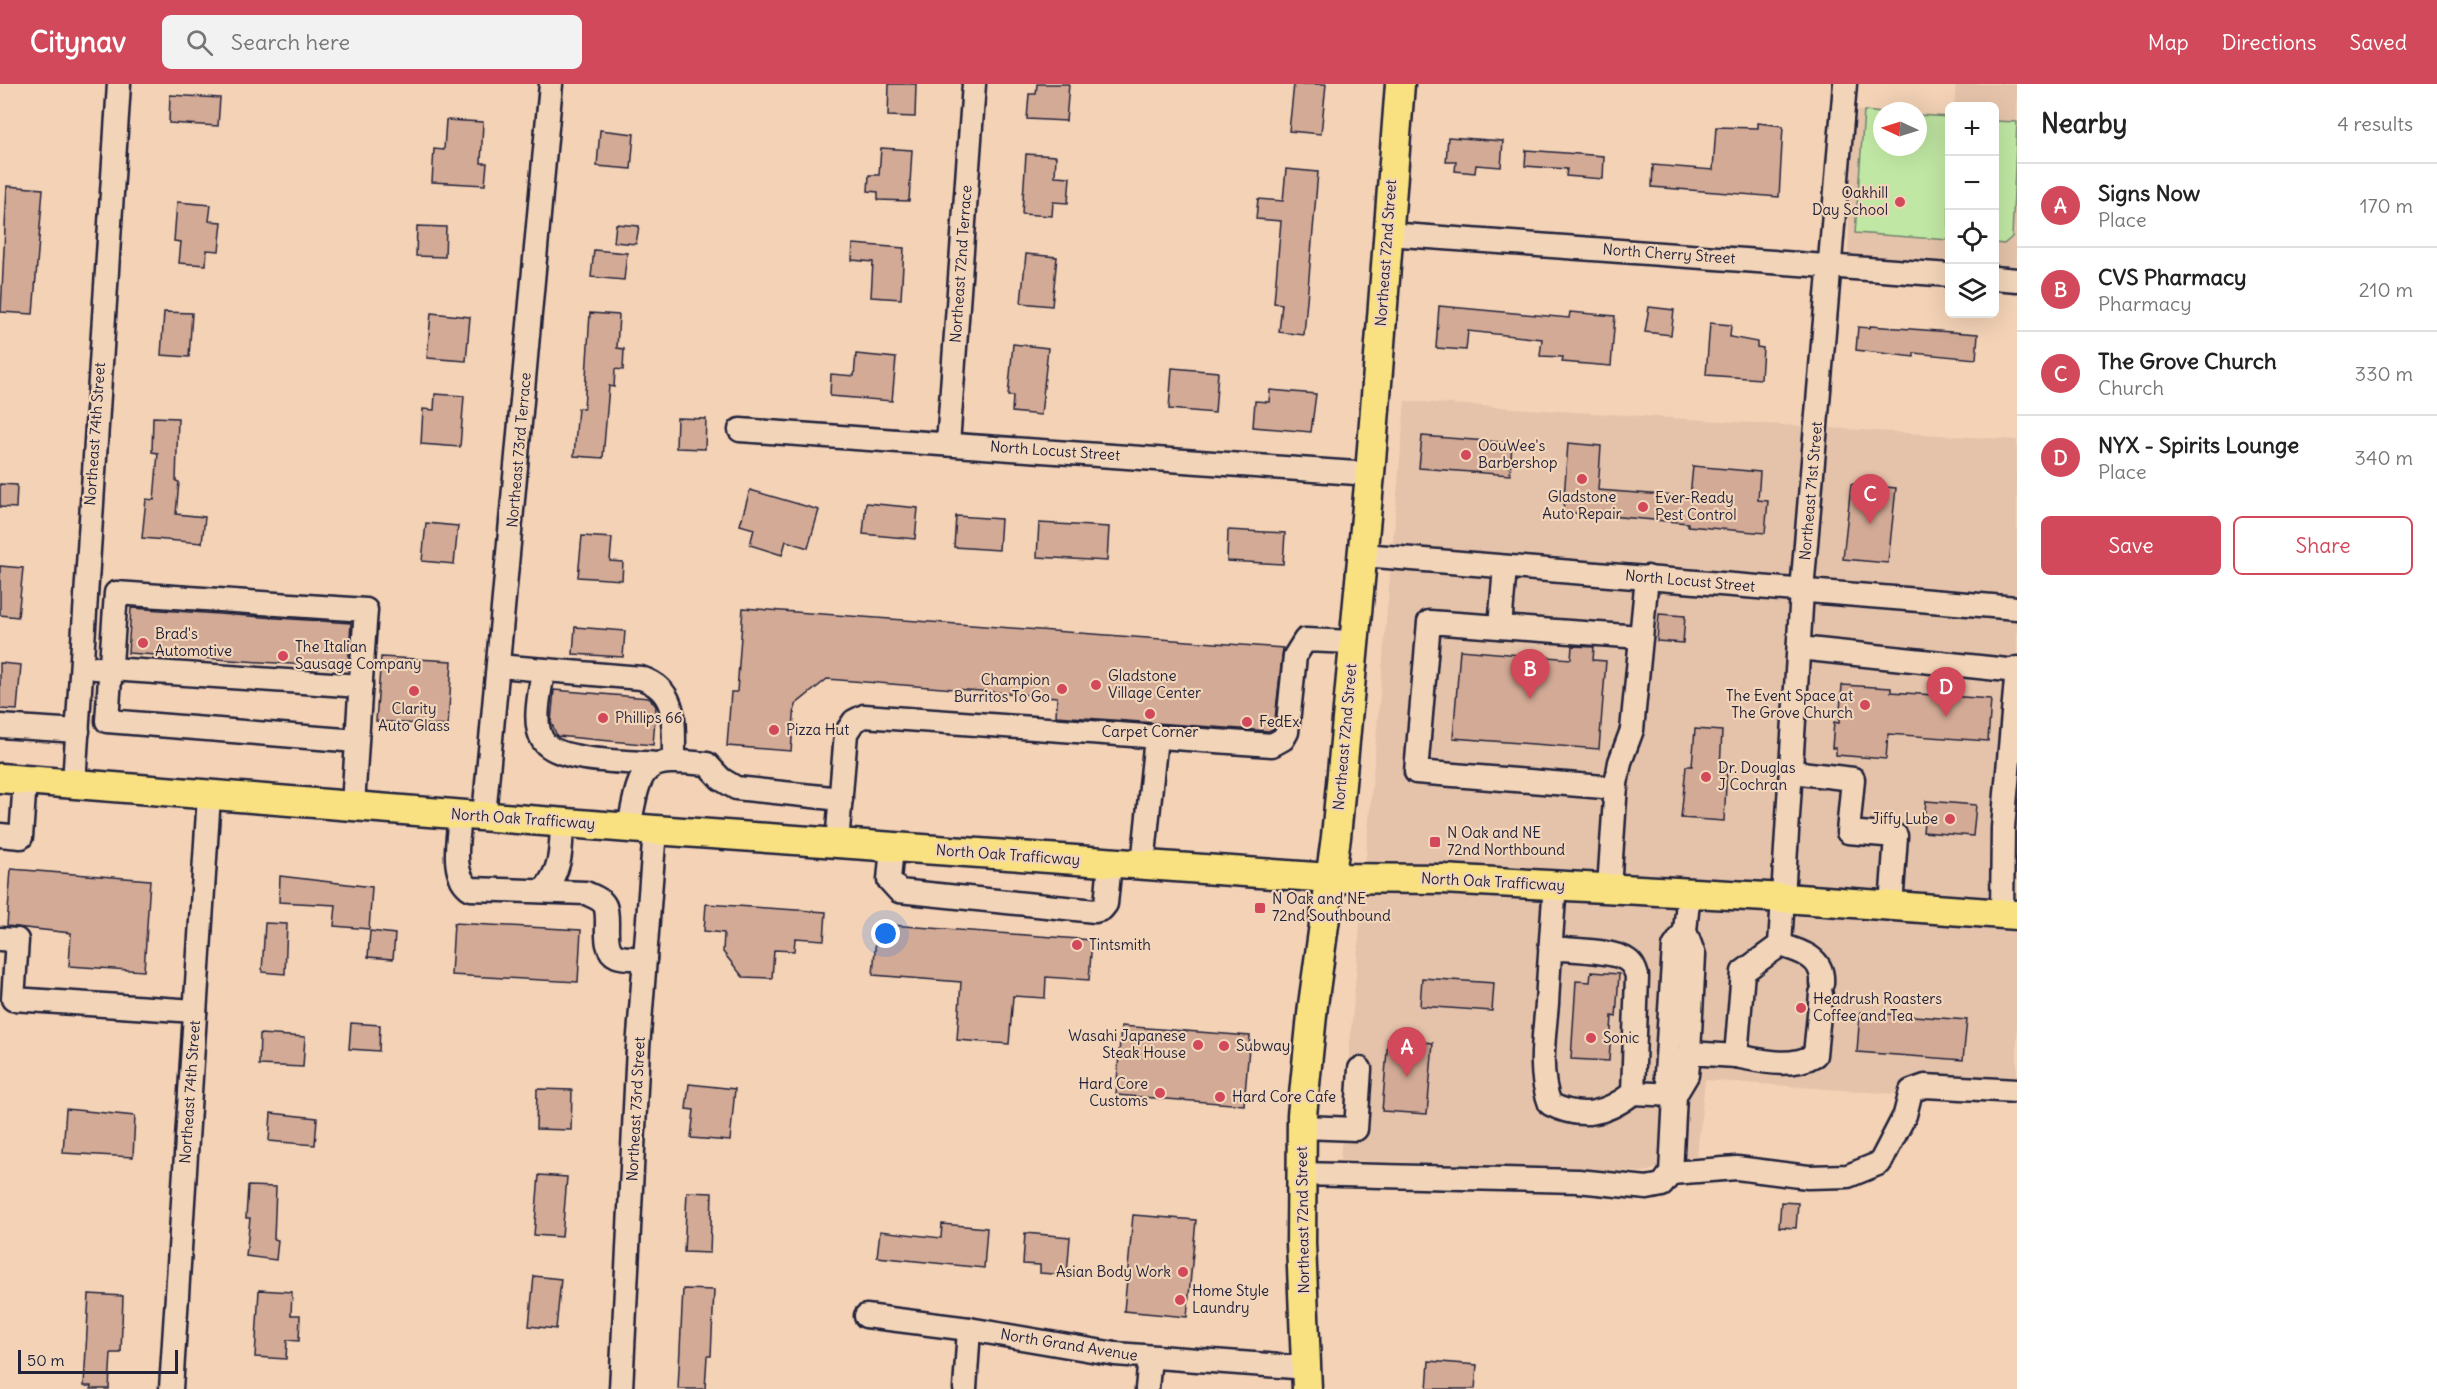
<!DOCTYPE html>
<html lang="en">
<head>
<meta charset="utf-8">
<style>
	body { margin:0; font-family:Delius,sans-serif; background:#f2f2f2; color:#222 }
	.controls { position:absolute; right:18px; top:18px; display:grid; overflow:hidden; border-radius:9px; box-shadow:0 6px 24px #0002 }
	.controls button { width:54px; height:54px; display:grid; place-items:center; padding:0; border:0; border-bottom:2px solid #e0e0e0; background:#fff; color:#222; font:30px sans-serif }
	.compass { position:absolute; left:1873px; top:18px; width:54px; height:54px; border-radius:50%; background:#fff; box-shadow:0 6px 24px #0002; rotate:274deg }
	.scale { position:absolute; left:18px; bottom:15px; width:160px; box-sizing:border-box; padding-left:6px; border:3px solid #22223b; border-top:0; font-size:16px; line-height:21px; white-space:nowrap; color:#22223b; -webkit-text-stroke:4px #f2d5b9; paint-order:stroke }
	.you { position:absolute; left:886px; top:850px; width:21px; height:21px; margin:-15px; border:4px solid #fff; border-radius:50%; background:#1a73e8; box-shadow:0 0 0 9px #1a73e833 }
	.badge { display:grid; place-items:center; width:39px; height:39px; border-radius:50%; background:#d1495b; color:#fff; font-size:20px; font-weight:700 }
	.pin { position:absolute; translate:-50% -50px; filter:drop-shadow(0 2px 3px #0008) }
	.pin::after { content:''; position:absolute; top:32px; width:21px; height:18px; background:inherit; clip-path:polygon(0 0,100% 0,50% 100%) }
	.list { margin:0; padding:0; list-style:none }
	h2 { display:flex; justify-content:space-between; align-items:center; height:78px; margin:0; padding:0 24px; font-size:26px }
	h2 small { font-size:20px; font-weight:400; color:#767676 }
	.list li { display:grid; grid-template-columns:39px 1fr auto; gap:18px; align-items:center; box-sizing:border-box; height:84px; padding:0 24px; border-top:2px solid #e0e0e0 }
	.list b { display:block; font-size:22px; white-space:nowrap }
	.list p { margin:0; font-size:20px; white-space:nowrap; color:#767676 }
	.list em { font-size:20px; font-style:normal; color:#767676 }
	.actions { display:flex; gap:12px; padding:18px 24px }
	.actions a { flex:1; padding:14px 0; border:2px solid #d1495b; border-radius:9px; text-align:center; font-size:21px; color:#d1495b }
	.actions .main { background:#d1495b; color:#fff }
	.icon { flex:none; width:33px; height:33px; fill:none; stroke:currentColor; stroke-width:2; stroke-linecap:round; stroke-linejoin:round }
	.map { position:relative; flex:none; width:2017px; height:1305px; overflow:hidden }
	header { display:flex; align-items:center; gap:36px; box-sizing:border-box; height:84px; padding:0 30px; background:#d1495b; color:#fff }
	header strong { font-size:28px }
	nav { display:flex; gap:33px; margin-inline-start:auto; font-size:21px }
	.search { width:420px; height:54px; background:#f2f2f2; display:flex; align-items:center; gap:15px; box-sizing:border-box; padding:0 21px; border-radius:9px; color:#767676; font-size:22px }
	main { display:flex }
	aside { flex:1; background:#fff }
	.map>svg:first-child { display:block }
	.built { fill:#e5c3aa }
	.green { fill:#c0e7a3; stroke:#71846f; stroke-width:1.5 }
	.building { fill:#d2aa95; stroke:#22223b; stroke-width:1.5 }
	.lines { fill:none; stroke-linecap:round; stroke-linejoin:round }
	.minor-casing { stroke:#22223b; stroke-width:27 }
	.major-casing { stroke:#22223b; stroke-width:33 }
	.minor { stroke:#f2d5b9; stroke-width:22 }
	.major { stroke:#f9e181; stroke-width:28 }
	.poi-dot { fill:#d1495b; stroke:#f2d5b9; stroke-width:2 }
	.labels { text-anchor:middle; stroke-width:4.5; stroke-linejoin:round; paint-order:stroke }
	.poi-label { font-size:15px; fill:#22223b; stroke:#f2d5b9; text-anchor:start }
	.street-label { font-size:15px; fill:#22223b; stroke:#f2d5b9 }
</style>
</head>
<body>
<header>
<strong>Citynav</strong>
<div class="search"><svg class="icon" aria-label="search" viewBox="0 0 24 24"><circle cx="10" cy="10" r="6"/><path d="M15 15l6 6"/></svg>Search here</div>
<nav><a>Map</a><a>Directions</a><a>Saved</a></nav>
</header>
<main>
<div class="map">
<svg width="2017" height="1305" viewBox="0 0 2017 1305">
	<rect width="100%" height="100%" fill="#f3d2b6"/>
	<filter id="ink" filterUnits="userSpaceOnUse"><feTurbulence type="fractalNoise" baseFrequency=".0167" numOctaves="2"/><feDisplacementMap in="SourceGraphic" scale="12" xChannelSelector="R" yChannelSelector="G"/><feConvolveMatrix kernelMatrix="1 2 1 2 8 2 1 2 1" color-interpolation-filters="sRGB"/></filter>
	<g filter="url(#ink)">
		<g class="built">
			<polygon points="1956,0 2017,0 2017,186 1995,184 1994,22 1954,22"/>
			<polygon points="1852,26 1882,29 1882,63 1918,63 1918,31 1949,33 1949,180 1848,173"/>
			<polygon points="1405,317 2017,356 2017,1019 1705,996 1697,1072 1645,1088 1340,1076"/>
		</g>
		<g class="green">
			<polygon points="1864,27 1882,29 1882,63 1918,63 1918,31 1949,33 1949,156 1855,149"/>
			<polygon points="1994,37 2017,38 2012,153 2004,160 1995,159"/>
		</g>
		<g class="building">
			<polygon points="889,0 916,0 915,33 888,32"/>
			<polygon points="1037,0 1069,0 1066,37 1027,35 1029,10 1036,10"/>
			<polygon points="1294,0 1326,0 1321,50 1289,47"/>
			<polygon points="170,11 220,14 218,42 169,39"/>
			<polygon points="446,36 483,38 481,79 487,79 485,101 432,98 434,65 444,66"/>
			<polygon points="1758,39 1783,42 1779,113 1652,103 1653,81 1713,86 1716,43 1758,44"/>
			<polygon points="600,46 634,50 631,85 597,82"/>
			<polygon points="1448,53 1503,57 1501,83 1476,81 1475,89 1455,87 1456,78 1446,78"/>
			<polygon points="881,64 912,66 909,117 878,116 878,108 868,107 869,91 879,91"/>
			<polygon points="1526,66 1604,72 1603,95 1566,92 1567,85 1525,82"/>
			<polygon points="1026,70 1056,72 1055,92 1070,93 1068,119 1053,118 1052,132 1022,130"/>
			<polygon points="1286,85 1318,88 1304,251 1279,248 1282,220 1274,219 1281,137 1256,135 1258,115 1283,117"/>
			<polygon points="7,102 43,105 33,230 1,228"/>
			<polygon points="177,118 211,121 209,137 222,138 219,167 207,166 206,181 179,179 181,158 174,157"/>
			<polygon points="616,140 639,142 636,160 614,158"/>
			<polygon points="417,142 446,143 445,173 416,172"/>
			<polygon points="853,160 904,164 901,215 871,213 873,178 852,176"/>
			<polygon points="594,166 627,169 624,196 591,193"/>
			<polygon points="1026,170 1057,173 1052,222 1021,219"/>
			<polygon points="1439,222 1569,234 1570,228 1615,232 1611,282 1562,278 1563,273 1540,272 1542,255 1468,247 1466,266 1436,264"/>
			<polygon points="1649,223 1674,226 1671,251 1645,248"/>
			<polygon points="164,228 192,229 189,273 161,271"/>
			<polygon points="431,229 470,233 466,277 427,274"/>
			<polygon points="590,229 619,231 617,264 624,265 623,286 615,285 614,303 609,302 603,374 574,372 578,324 584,325"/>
			<polygon points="1710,239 1731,241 1730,253 1757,258 1757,263 1763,264 1761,295 1706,291"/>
			<polygon points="1870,242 1978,250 1976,275 1914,269 1914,273 1856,266 1858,243 1870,244"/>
			<polygon points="1013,260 1048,264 1041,331 1012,328 1013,312 1008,312"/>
			<polygon points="856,270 896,274 892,317 830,312 831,290 854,292"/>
			<polygon points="1172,284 1218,288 1215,329 1169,325"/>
			<polygon points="1270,306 1316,310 1311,348 1253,343 1255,317 1269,318"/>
			<polygon points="435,310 464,312 460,363 421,360 423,325 434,326"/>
			<polygon points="153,333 178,334 176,397 179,398 176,430 205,433 202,459 142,454 146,415 154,416 158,369 152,368"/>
			<polygon points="677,334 706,335 705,365 676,364"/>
			<polygon points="1422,352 1512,359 1510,391 1419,384"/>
			<polygon points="1568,359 1601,362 1598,406 1690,413 1693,382 1760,388 1758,416 1768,417 1765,449 1688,442 1688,439 1563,428"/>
			<polygon points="0,400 17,401 16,424 0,423"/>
			<polygon points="1851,400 1896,404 1888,479 1843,475"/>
			<polygon points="750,406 819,426 808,464 786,457 782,471 750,461 754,445 740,441"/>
			<polygon points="866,419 918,424 915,455 863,450"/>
			<polygon points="956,432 1001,435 999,466 954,463"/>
			<polygon points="426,439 458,442 454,480 422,477"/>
			<polygon points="1039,439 1109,443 1107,477 1037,473"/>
			<polygon points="1228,446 1285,449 1283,480 1227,477"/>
			<polygon points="582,452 612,454 610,477 623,478 622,496 578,493"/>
			<polygon points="0,482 23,484 18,533 0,531"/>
			<polygon points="131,524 351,539 348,584 128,569"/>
			<polygon points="743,524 1283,564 1274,644 1269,647 1056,632 1057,613 827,595 795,621 791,667 727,662 731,608 737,608"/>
			<polygon points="1659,530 1685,532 1683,559 1657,557"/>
			<polygon points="575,543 625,547 623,573 573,570"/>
			<polygon points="1572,562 1594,563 1593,576 1606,577 1599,665 1453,654 1460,566 1571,575"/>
			<polygon points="381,573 452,577 448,642 376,637"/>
			<polygon points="0,579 21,581 17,626 0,625"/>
			<polygon points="1842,601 1891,604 1891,608 1991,615 1988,657 1888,650 1886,675 1836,671 1836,664 1832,664 1834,638 1839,639"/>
			<polygon points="554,606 649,614 656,622 653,661 557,652 551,638"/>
			<polygon points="1695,645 1722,647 1720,684 1727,685 1724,737 1681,734 1686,682 1692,682"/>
			<polygon points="1926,717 1976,721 1973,752 1923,748"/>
			<polygon points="11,785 150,796 144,887 69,882 71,849 7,842"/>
			<polygon points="280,792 372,803 369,845 334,842 336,821 279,818"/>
			<polygon points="706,820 826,828 824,856 795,854 794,867 774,866 772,894 743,893 723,868 724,849 704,847"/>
			<polygon points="265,839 287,840 285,890 262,888"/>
			<polygon points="454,839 581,846 578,898 451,891"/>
			<polygon points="877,840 1092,856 1089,896 1046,893 1045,914 1013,912 1009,960 957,956 961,898 873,891"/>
			<polygon points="370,847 395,850 393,875 368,873"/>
			<polygon points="1591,888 1619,890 1616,933 1612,932 1609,977 1571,975 1576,897 1590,898"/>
			<polygon points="1422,894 1494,899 1492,927 1420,922"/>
			<polygon points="1860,928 1967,936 1963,976 1857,968"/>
			<polygon points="351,939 380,941 379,967 349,965"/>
			<polygon points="1121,942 1250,952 1244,1021 1116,1011"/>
			<polygon points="260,950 305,953 303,983 259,981"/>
			<polygon points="1388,955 1433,959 1427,1030 1382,1027"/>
			<polygon points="689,1000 735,1005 730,1057 691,1054 694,1026 686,1025"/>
			<polygon points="537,1005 572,1006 571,1046 536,1045"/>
			<polygon points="66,1025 135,1032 133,1073 63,1069"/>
			<polygon points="271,1029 317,1034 315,1061 269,1057"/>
			<polygon points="539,1091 567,1093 562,1153 534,1151"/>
			<polygon points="248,1102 276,1103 274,1155 278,1156 276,1176 246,1172 250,1134 246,1134"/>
			<polygon points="687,1108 712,1109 710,1169 684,1168"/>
			<polygon points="1781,1118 1798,1119 1796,1144 1779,1143"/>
			<polygon points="1133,1131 1196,1136 1187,1233 1124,1227"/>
			<polygon points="942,1140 987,1144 984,1184 877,1173 880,1147 941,1154"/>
			<polygon points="1025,1149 1070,1153 1067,1191 1040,1189 1040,1181 1023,1180"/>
			<polygon points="534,1192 561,1195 556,1245 529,1242"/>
			<polygon points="683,1205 714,1206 711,1272 707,1272 705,1305 678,1305"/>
			<polygon points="259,1206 292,1208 291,1231 300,1231 299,1257 287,1256 286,1275 255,1273"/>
			<polygon points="89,1210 123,1212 121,1269 111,1269 109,1305 91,1305 91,1302 84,1302"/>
			<polygon points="1429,1277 1477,1281 1475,1305 1427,1305"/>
		</g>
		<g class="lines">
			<defs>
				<g id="minor">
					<polyline points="1388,150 1950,191"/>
					<polyline points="1994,194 2017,196"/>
					<polyline points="740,346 1370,390"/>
					<polyline points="948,360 974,0"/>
					<polyline points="1363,471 2017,524"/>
					<polyline points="1500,543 1505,483"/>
					<polyline points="1799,564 2017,587"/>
					<path d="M498,582L641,594C680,607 673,642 674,677"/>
					<polyline points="96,584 361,602"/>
					<path d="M543,586C541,605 532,637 542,655C554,679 630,677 656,680"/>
					<polyline points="0,642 78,647"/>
					<polyline points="1792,688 1853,695 1848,748 1896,752 1891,822"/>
					<polyline points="74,699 119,0"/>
					<polyline points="1616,704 1416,688 1429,538 1641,553"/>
					<path d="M353,722C357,657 361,591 366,526L116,509L107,637L357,657"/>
					<path d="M460,730C459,753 449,791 471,805L586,809C592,812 602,815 605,822C611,835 600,865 617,872C624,875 637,874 645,874"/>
					<polyline points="484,732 551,0"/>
					<path d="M629,743C641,681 641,673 707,680L721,695L736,704L841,715"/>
					<polyline points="0,751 21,753 25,696"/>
					<polyline points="837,759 846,649 854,637 864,632 1272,661 1283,655 1287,648 1295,572 1305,556 1353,558"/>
					<polyline points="892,763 889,796 899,807 1095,827 1102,825 1106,820 1110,779"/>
					<polyline points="1143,781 1156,653"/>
					<polyline points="1609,804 1616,700 1620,678 1632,646 1647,493"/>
					<path d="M543,807C562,786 561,765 562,738"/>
					<polyline points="2002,830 2003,744 2017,584"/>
					<polyline points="0,855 17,856 13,915 195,927"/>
					<path d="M1780,861C1801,867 1824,874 1822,899"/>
					<path d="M1550,864C1569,866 1613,866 1627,876C1633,880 1635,885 1637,892L1633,1009C1606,1030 1581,1036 1550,1020C1538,989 1544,953 1547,920C1549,880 1552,841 1555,801"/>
					<polyline points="1689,969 1736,972 1743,888 1780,861 1802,507 1845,0"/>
					<path d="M1736,972C1762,977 1791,985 1815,971L1821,910"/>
					<polyline points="1633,1009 1675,1011"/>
					<polyline points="1675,1011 1687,991 1689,969 1694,871 1685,847 1689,808"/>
					<polyline points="1302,1043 1356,1045 1360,985"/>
					<polyline points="1671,1089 1737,1084 1808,1093 1848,1092 1880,1079 1905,1031 1911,1007 1925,1002 2017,1007"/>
					<polyline points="1301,1090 1578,1097 1647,1104 1662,1101 1671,1089 1675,1011 1666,990 1674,863 1685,847"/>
					<polyline points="866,1232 969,1245 1115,1270 1308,1284"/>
					<polyline points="171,1305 209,712"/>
					<polyline points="621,1305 638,964 655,746"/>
					<polyline points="965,1305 969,1245"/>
					<polyline points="1147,1305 1150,1273"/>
				</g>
				<g id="major">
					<polyline points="0,694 655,746 1330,794 1442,795 1785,814 2017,831"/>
					<polyline points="1307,1305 1301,1159 1302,1031 1313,921 1336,753 1370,390 1400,0"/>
				</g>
			</defs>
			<use href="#minor" class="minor-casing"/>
			<use href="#major" class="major-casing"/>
			<use href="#minor" class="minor"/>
			<use href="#major" class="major"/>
		</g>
	</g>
	<g class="poi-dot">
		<circle cx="1900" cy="118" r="6"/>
		<circle cx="1466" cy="371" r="6"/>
		<circle cx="1582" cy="395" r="6"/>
		<circle cx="1643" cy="423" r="6"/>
		<circle cx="143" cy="559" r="6"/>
		<circle cx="283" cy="572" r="6"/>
		<circle cx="1096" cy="601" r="6"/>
		<circle cx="1062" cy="605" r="6"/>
		<circle cx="414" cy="607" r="6"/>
		<circle cx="1865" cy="621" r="6"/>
		<circle cx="1150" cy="630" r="6"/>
		<circle cx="603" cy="634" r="6"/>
		<circle cx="1247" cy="638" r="6"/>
		<circle cx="774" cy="646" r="6"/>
		<circle cx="1706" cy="693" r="6"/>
		<circle cx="1950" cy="735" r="6"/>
		<rect x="1429" y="752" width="12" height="12" rx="3"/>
		<rect x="1254" y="818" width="12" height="12" rx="3"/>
		<circle cx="1077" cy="861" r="6"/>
		<circle cx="1801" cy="924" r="6"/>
		<circle cx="1591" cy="954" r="6"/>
		<circle cx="1198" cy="961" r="6"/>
		<circle cx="1224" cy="962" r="6"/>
		<circle cx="1160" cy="1009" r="6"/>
		<circle cx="1220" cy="1013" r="6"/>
		<circle cx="1183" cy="1188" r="6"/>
		<circle cx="1180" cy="1216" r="6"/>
	</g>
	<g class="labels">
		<g class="poi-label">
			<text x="1888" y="114" text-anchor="end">Oakhill<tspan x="1888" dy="17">Day School</tspan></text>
			<text x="1478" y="367">OouWee's<tspan x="1478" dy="17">Barbershop</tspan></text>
			<text x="1582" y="418" text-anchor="middle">Gladstone<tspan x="1582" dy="17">Auto Repair</tspan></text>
			<text x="1655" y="419">Ever-Ready<tspan x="1655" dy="17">Pest Control</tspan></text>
			<text x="155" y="555">Brad's<tspan x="155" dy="17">Automotive</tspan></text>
			<text x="295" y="568">The Italian<tspan x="295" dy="17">Sausage Company</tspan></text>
			<text x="1108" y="597">Gladstone<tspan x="1108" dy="17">Village Center</tspan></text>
			<text x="1050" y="601" text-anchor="end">Champion<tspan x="1050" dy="17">Burritos To Go</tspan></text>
			<text x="1853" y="617" text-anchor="end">The Event Space at<tspan x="1853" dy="17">The Grove Church</tspan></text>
			<text x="414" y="630" text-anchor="middle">Clarity<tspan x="414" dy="17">Auto Glass</tspan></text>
			<text x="615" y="639">Phillips 66</text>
			<text x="1259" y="643">FedEx</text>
			<text x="786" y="651">Pizza Hut</text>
			<text x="1150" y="653" text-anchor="middle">Carpet Corner</text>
			<text x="1718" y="689">Dr. Douglas<tspan x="1718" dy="17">J Cochran</tspan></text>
			<text x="1938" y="740" text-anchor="end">Jiffy Lube</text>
			<text x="1447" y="754">N Oak and NE<tspan x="1447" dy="17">72nd Northbound</tspan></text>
			<text x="1272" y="820">N Oak and NE<tspan x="1272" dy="17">72nd Southbound</tspan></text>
			<text x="1089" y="866">Tintsmith</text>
			<text x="1813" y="920">Headrush Roasters<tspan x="1813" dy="17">Coffee and Tea</tspan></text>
			<text x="1186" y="957" text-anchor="end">Wasahi Japanese<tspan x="1186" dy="17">Steak House</tspan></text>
			<text x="1603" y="959">Sonic</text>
			<text x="1236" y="967">Subway</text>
			<text x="1148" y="1005" text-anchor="end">Hard Core<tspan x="1148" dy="17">Customs</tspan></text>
			<text x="1232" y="1018">Hard Core Cafe</text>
			<text x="1171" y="1193" text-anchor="end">Asian Body Work</text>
			<text x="1192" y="1212">Home Style<tspan x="1192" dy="17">Laundry</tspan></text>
		</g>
		<g class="street-label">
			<text transform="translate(1386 169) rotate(-86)" y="5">Northeast 72nd Street</text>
			<text transform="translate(1669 170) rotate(4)" y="5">North Cherry Street</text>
			<text transform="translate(961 180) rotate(-86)" y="5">Northeast 72nd Terrace</text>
			<text transform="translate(95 350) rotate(-86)" y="5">Northeast 74th Street</text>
			<text transform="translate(519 366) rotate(-85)" y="5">Northeast 73rd Terrace</text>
			<text transform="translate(1055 367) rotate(4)" y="5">North Locust Street</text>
			<text transform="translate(1811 407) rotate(-85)" y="5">Northeast 71st Street</text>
			<text transform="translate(1690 497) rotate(5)" y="5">North Locust Street</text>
			<text transform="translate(1345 653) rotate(-85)" y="5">Northeast 72nd Street</text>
			<text transform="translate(523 735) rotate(4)" y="5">North Oak Trafficway</text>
			<text transform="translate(1008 771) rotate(4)" y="5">North Oak Trafficway</text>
			<text transform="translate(1493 798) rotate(3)" y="5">North Oak Trafficway</text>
			<text transform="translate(190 1008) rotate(-86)" y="5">Northeast 74th Street</text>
			<text transform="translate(636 1025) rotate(-87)" y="5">Northeast 73rd Street</text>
			<text transform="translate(1303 1136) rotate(-91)" y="5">Northeast 72nd Street</text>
			<text transform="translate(1069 1261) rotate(9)" y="5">North Grand Avenue</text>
		</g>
	</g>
</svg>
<div class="controls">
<button>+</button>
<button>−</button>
<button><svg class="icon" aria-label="locate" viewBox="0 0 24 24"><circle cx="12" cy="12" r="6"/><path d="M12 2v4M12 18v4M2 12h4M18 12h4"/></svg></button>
<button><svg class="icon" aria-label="layers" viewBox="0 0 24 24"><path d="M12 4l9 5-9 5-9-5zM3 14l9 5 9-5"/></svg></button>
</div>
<svg class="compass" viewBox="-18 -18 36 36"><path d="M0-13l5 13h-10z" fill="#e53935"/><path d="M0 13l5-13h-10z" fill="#767676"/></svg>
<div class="scale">50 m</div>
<div class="you"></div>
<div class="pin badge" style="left:1407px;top:993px">A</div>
<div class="pin badge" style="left:1530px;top:615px">B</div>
<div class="pin badge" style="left:1870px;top:440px">C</div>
<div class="pin badge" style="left:1946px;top:633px">D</div>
</div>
<aside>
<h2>Nearby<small>4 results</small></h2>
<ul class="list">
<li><span class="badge">A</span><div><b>Signs Now</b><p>Place</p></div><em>170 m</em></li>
<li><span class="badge">B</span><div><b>CVS Pharmacy</b><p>Pharmacy</p></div><em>210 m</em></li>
<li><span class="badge">C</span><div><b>The Grove Church</b><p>Church</p></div><em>330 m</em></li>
<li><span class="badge">D</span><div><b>NYX - Spirits Lounge</b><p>Place</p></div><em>340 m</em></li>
</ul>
<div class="actions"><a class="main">Save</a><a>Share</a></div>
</aside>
</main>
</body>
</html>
